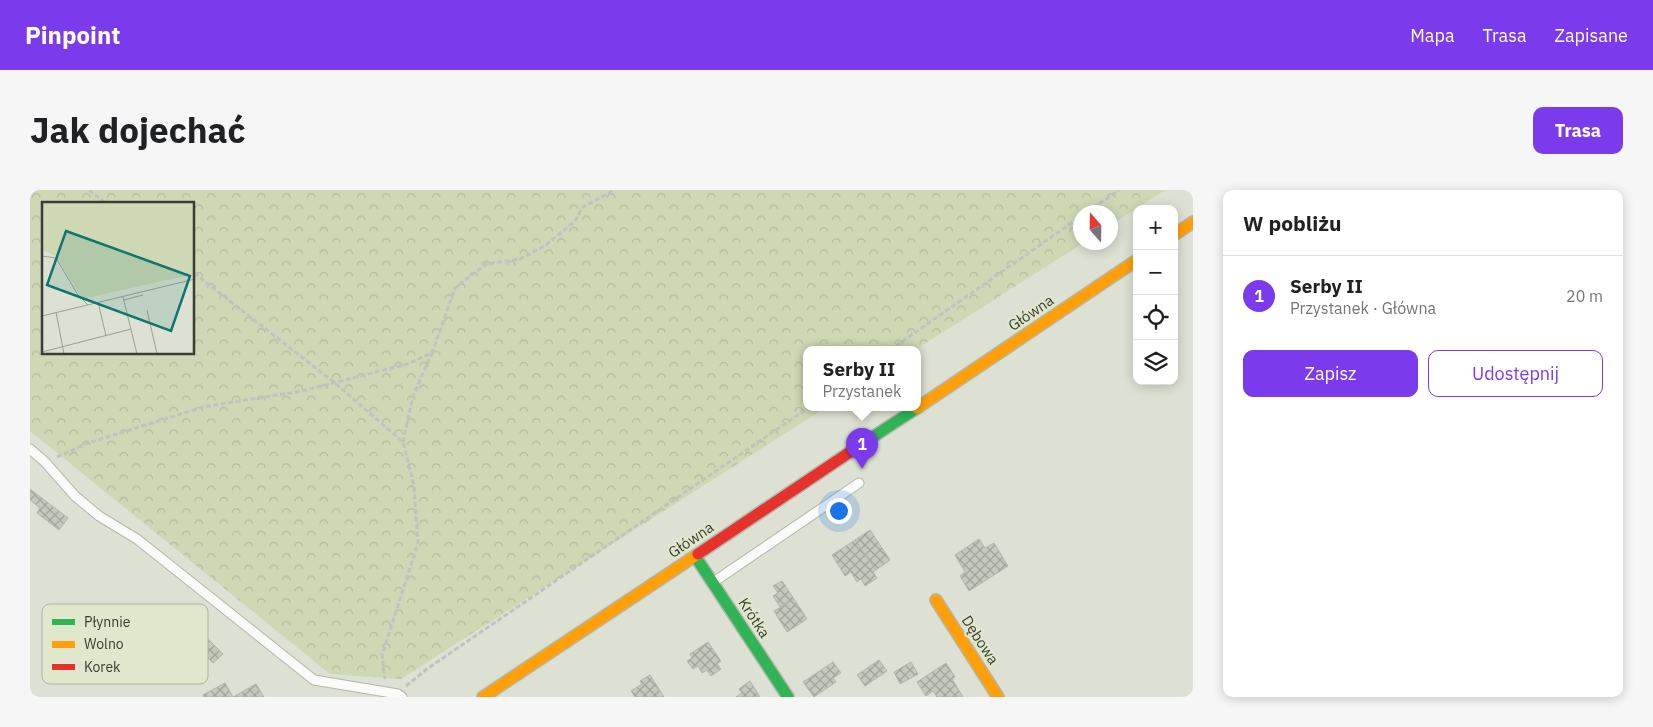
<!DOCTYPE html>
<html lang="pl">
<head>
<meta charset="utf-8">
<style>
	body { margin:0; font-family:"IBM Plex Sans",sans-serif; background:#f6f6f6; color:#202124 }
	.controls { position:absolute; right:15px; top:15px; display:grid; overflow:hidden; border-radius:10px; box-shadow:0 2px 12px #0003 }
	.controls button { width:45px; height:45px; display:grid; place-items:center; padding:0; border:0; border-bottom:1px solid #e0e0e0; background:#fff; color:#202124; font:25px sans-serif }
	.compass { position:absolute; left:1043px; top:15px; width:45px; height:45px; border-radius:50%; background:#fff; box-shadow:0 2px 12px #0003; rotate:340deg }
	.you { position:absolute; left:808px; top:320px; width:18px; height:18px; margin:-12px; border:4px solid #fff; border-radius:50%; background:#1a73e8; box-shadow:0 0 0 8px #1a73e833 }
	.badge { display:grid; place-items:center; width:32px; height:32px; border-radius:50%; background:#7c3aed; color:#fff; font-size:16px; font-weight:700 }
	.pin { position:absolute; translate:-50% -41px; filter:drop-shadow(0 1px 2px #0008) }
	.pin::after { content:''; position:absolute; top:26px; width:18px; height:15px; background:inherit; clip-path:polygon(0 0,100% 0,50% 100%) }
	.popup { position:absolute; left:773px; top:156px; width:118px; height:65px; box-sizing:border-box; display:grid; place-content:center; border-radius:10px; background:#fff; filter:drop-shadow(0 1px 4px #0005); font-size:16px; white-space:nowrap; color:#757577 }
	.popup b { font-size:19px; color:#202124 }
	.popup::after { content:''; position:absolute; left:50%; top:100%; margin-left:-10px; border:10px solid transparent; border-top-color:#fff }
	.list { margin:0; padding:0; list-style:none }
	h2 { display:flex; justify-content:space-between; align-items:center; height:65px; margin:0; padding:0 20px; font-size:21px }
	h2 small { font-size:16px; font-weight:400; color:#757577 }
	.list li { display:grid; grid-template-columns:32px 1fr auto; gap:15px; align-items:center; box-sizing:border-box; height:80px; padding:0 20px; border-top:1px solid #e0e0e0 }
	.list b { display:block; font-size:19px; white-space:nowrap }
	.list p { margin:0; font-size:16px; white-space:nowrap; color:#757577 }
	.list em { font-size:16px; font-style:normal; color:#757577 }
	.actions { display:flex; gap:10px; padding:15px 20px }
	.actions a { flex:1; padding:11px 0; border:1px solid #7c3aed; border-radius:10px; text-align:center; font-size:18px; color:#7c3aed }
	.actions .main { background:#7c3aed; color:#fff }
	.icon { flex:none; width:28px; height:28px; fill:none; stroke:currentColor; stroke-width:2; stroke-linecap:round; stroke-linejoin:round }
	.map { position:relative; flex:none; width:1163px; height:507px; overflow:hidden; border-radius:10px }
	header { display:flex; align-items:center; gap:30px; box-sizing:border-box; height:70px; padding:0 25px; background:#7c3aed; color:#fff }
	header strong { font-size:24px }
	nav { display:flex; gap:28px; margin-inline-start:auto; font-size:18px }
	.intro { display:flex; align-items:center; justify-content:space-between; box-sizing:border-box; height:120px; padding:0 30px }
	h1 { margin:0; font-size:35px }
	.button { padding:12px 22px; border-radius:10px; background:#7c3aed; color:#fff; font-size:18px; font-weight:700 }
	main { display:flex; gap:30px; padding:0 30px }
	aside { flex:1; background:#fff; border-radius:10px; box-shadow:0 2px 12px #0003 }
	.map>svg:first-child { display:block }
	.forest { fill:url(#forest-crowns); fill-rule:evenodd }
	.building { fill:url(#building-cross-hatch); stroke:#b3b6ab }
	.lines { fill:none; stroke-linecap:round; stroke-linejoin:round }
	.lane-casing { stroke:#b3b7ab; stroke-width:11 }
	.fast-casing { stroke:#b3b7ab; stroke-width:14 }
	.slow-casing { stroke:#b3b7ab; stroke-width:14 }
	.jam-casing { stroke:#b3b7ab; stroke-width:14 }
	.path { stroke:#c1c2bd; stroke-width:3; stroke-dasharray:5 2.5; stroke-linecap:butt }
	.lane { stroke:#fafaf8; stroke-width:9 }
	.fast { stroke:#30b455; stroke-width:11 }
	.slow { stroke:#ff9f0a; stroke-width:11 }
	.jam { stroke:#e5322d; stroke-width:11 }
	.labels { text-anchor:middle; stroke-width:4.5; stroke-linejoin:round; paint-order:stroke }
	.street-label { font-size:15px; fill:#3a3d32; stroke:#dfe7cd }
	.inset-road { fill:none; stroke:#9c9f93; stroke-width:1 }
	.view { fill:#0f766e; fill-opacity:0.15; stroke:#0f766e; stroke-width:2.5 }
	.inset-edge { fill:none; stroke:#3a3d32; stroke-width:2.5 }
	.key { fill:#dfe7cd; stroke:#aeb49e; stroke-width:1 }
	.key-label { font-size:14px; fill:#3a3d32 }
</style>
</head>
<body>
<header>
<strong>Pinpoint</strong>
<nav><a>Mapa</a><a>Trasa</a><a>Zapisane</a></nav>
</header>
<div class="intro"><h1>Jak dojechać</h1><a class="button">Trasa</a></div>
<main>
<div class="map">
<svg width="1163" height="507" viewBox="0 0 1163 507">
	<defs>
		<pattern id="forest-crowns" width="20" height="18" patternUnits="userSpaceOnUse" patternTransform="scale(1.25)"><rect width="20" height="18" fill="#ced8b4"/><path d="M2 6a3 3 0 1 1 6 0M12 15a3 3 0 1 1 6 0" fill="none" stroke="#b2ba9b"/></pattern>
		<pattern id="building-cross-hatch" width="8" height="8" patternUnits="userSpaceOnUse" patternTransform="scale(1.25)"><rect width="8" height="8" fill="#c5c9bd"/><path d="M0 0l8 8M0 8l8-8" fill="none" stroke="#a1a49a"/></pattern>
	</defs>
	<rect width="100%" height="100%" fill="#dde1d3"/>
	<path class="forest" d="M0,0H1135L1081,35L1080,22H1050V52L1053,53L885,160H777V218H795L371,489L300,484L0,241ZM14,14H164V164H14Z"/>
	<g class="building">
		<polygon points="0,299 38,328 29,340 7,323 10,318 0,310"/>
		<polygon points="840,340 860,370 846,380 825,350"/>
		<polygon points="949,349 955,358 964,353 978,376 939,401 930,386 935,382 925,365"/>
		<polygon points="825,350 846,380 843,382 847,388 835,396 831,389 827,392 821,382 815,386 802,365"/>
		<polygon points="752,391 764,409 750,417 743,406 748,403 743,396"/>
		<polygon points="764,409 777,429 757,442 744,421"/>
		<polygon points="174,445 193,464 183,473 164,454"/>
		<polygon points="678,452 691,471 687,474 691,479 681,486 677,480 672,483 668,476 663,479 657,471 662,468 660,464"/>
		<polygon points="849,470 857,481 835,496 827,485"/>
		<polygon points="803,472 811,483 803,488 806,492 784,507 773,492"/>
		<polygon points="881,472 888,484 870,494 864,482"/>
		<polygon points="916,473 925,487 922,489 933,507 907,507 903,501 896,506 887,492"/>
		<polygon points="620,485 634,507 605,507 601,501 612,494 610,491"/>
		<polygon points="720,491 730,507 706,507 712,503 709,499"/>
		<polygon points="195,493 203,507 226,494 234,507 174,507 173,505"/>
	</g>
	<g class="lines">
		<defs>
			<g id="lane">
				<polyline points="0,259 15,272 45,306 69,326 107,349 284,490 368,504 372,507"/>
				<polyline points="685,391 829,293"/>
			</g>
			<g id="fast">
				<polyline points="832,254 887,218"/>
				<polyline points="665,366 758,507"/>
			</g>
			<g id="slow">
				<polyline points="1144,45 1163,32"/>
				<polyline points="887,218 1107,70"/>
				<polyline points="906,410 968,507"/>
				<polyline points="453,507 668,364"/>
			</g>
			<polyline id="jam" points="668,364 832,254"/>
		</defs>
		<use href="#lane" class="lane-casing"/>
		<use href="#fast" class="fast-casing"/>
		<use href="#slow" class="slow-casing"/>
		<use href="#jam" class="jam-casing"/>
		<g class="path">
			<polyline points="59,0 77,14"/>
			<polyline points="1057,22 1089,0"/>
			<polyline points="164,83 305,193 373,252 384,296 388,353 352,465 355,489"/>
			<polyline points="860,160 1050,27"/>
			<polyline points="373,252 383,206 402,163"/>
			<polyline points="27,267 58,253 173,217 272,201 377,174 402,163 425,98 456,74 490,69 516,55 545,31 553,17 585,0"/>
			<polyline points="376,496 397,479 778,218"/>
		</g>
		<use href="#lane" class="lane"/>
		<use href="#fast" class="fast"/>
		<use href="#slow" class="slow"/>
		<use href="#jam" class="jam"/>
	</g>
	<g class="labels">
		<g class="street-label">
			<text transform="translate(1001 123) rotate(-34)" y="5">Główna</text>
			<text transform="translate(661 350) rotate(-34)" y="5">Główna</text>
			<text transform="translate(724 428) rotate(57)" y="5">Krótka</text>
			<text transform="translate(950 450) rotate(57)" y="5">Dębowa</text>
		</g>
	</g>
	<g transform="translate(12 12)">
		<rect width="152" height="152" fill="#dde1d3"/>
		<path d="M0,0H152V72L45,96L38,93L14,54L0,48Z" fill="#ced8b4"/>
		<path class="inset-road" d="M0,54L14,56L36,93L46,103M81,95L95,152M82,98L101,93M56,100L64,134M105,108L115,152M14,110L22,152M0,114L153,77M0,150L89,127"/>
		<path class="view" d="M24,29L148,74L129,129L5,83Z"/>
		<rect width="152" height="152" class="inset-edge"/>
	</g>
	<rect x="12" y="414" width="166" height="80" rx="8" class="key"/>
	<rect x="22" y="429" width="23" height="6" fill="#30b455"/>
	<rect x="22" y="451" width="23" height="7" fill="#ff9f0a"/>
	<rect x="22" y="474" width="23" height="6" fill="#e5322d"/>
	<g class="key-label">
		<text x="54" y="437">Płynnie</text>
		<text x="54" y="459">Wolno</text>
		<text x="54" y="482">Korek</text>
	</g>
</svg>
<div class="controls">
<button>+</button>
<button>−</button>
<button><svg class="icon" aria-label="locate" viewBox="0 0 24 24"><circle cx="12" cy="12" r="6"/><path d="M12 2v4M12 18v4M2 12h4M18 12h4"/></svg></button>
<button><svg class="icon" aria-label="layers" viewBox="0 0 24 24"><path d="M12 4l9 5-9 5-9-5zM3 14l9 5 9-5"/></svg></button>
</div>
<svg class="compass" viewBox="-18 -18 36 36"><path d="M0-13l5 13h-10z" fill="#e53935"/><path d="M0 13l5-13h-10z" fill="#757577"/></svg>
<div class="you"></div>
<div class="pin badge" style="left:832px;top:279px">1</div>
<div class="popup"><b>Serby II</b>Przystanek</div>
</div>
<aside>
<h2>W pobliżu<small></small></h2>
<ul class="list">
<li><span class="badge">1</span><div><b>Serby II</b><p>Przystanek · Główna</p></div><em>20 m</em></li>
</ul>
<div class="actions"><a class="main">Zapisz</a><a>Udostępnij</a></div>
</aside>
</main>
</body>
</html>
